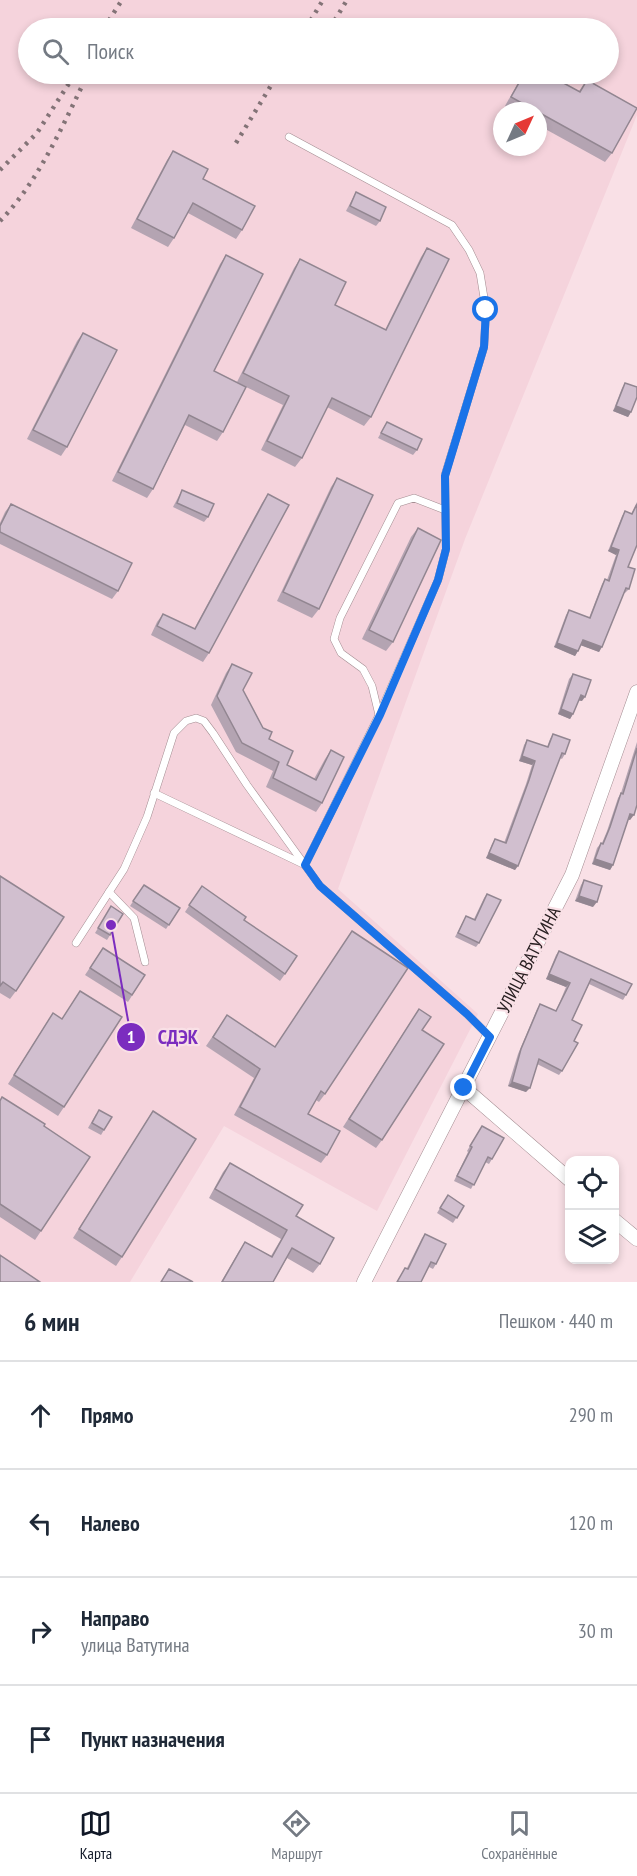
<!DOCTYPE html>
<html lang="ru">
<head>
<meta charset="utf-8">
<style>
	body { margin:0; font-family:"PT Sans Narrow",sans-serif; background:#f2f2f3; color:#1f2937 }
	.controls { position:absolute; right:18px; bottom:18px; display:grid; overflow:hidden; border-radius:12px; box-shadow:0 3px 9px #0003 }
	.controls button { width:54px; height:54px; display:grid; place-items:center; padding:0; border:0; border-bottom:2px solid #e0e1e3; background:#fff; color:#1f2937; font:30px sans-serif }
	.compass { position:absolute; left:493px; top:102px; width:54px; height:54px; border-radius:50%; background:#fff; box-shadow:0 3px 9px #0003; rotate:46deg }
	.stop { position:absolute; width:18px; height:18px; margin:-14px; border:4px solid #1a73e8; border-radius:50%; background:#fff }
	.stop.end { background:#1a73e8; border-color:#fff; box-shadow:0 2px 6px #0008 }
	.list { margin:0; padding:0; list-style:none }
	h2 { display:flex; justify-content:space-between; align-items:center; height:78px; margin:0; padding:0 24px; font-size:26px }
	h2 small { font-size:20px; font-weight:400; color:#747a83 }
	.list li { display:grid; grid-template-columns:39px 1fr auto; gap:18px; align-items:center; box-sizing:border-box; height:108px; padding:0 24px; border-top:2px solid #e0e1e3 }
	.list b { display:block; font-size:22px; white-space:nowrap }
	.list p { margin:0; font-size:20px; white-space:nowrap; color:#747a83 }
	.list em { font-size:20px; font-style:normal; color:#747a83 }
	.icon { flex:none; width:33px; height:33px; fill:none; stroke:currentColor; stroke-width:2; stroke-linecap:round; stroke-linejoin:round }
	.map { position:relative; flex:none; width:637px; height:1282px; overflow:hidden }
	.search { position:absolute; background:#fff; box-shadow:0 3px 9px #0003; left:18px; right:18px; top:18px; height:66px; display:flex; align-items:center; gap:15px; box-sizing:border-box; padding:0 21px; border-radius:33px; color:#747a83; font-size:22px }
	.sheet { height:510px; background:#fff }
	nav { display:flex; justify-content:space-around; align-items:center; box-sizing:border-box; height:84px; border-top:2px solid #e0e1e3; background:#fff; font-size:16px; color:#747a83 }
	nav a { display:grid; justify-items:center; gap:3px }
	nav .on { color:#111827 }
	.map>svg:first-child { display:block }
	.built { fill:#f5d3dc; fill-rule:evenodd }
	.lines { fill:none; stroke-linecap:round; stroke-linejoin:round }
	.service-casing { stroke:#a48d92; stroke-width:8 }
	.minor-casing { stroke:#a48d92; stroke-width:15 }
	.service { stroke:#fff; stroke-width:7 }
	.minor { stroke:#fff; stroke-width:14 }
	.rail { stroke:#837377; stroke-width:4.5; stroke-dasharray:3 6; stroke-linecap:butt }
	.wall { fill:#b4a4b2 }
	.shaded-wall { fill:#928691 }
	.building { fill:#d1bfcf; stroke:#928691; stroke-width:1.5 }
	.route { stroke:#1a73e8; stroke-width:8 }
	.labels { text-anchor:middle; stroke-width:4.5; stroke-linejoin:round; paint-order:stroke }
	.street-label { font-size:18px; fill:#292022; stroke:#f9e0e6 }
	.leader { fill:none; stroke:#7b2cbf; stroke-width:2 }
	.callout-dot { fill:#7b2cbf; stroke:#f9e0e6; stroke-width:2 }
	.mark-label { font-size:18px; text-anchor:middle; font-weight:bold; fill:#fff }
	.callout-label { font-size:20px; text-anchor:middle; font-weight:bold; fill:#7b2cbf; stroke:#f9e0e6; stroke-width:4.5; stroke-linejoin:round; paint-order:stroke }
</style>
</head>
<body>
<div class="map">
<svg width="637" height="1282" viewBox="0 0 637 1282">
	<rect width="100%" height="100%" fill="#f9e0e6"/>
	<path class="built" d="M0,0H637V115L465,539L338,889L478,1014L377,1211L224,1126L130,1282H0ZM28,28H608V74H28ZM502,111H538V147H502Z"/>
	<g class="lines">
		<defs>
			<g id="service">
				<polyline points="379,715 372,686 363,669 341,653 334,639 340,618 398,503 414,498 445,510"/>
				<polyline points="154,793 305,865 379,715 438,580 446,549 445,475 484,347 486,310 480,273 469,250 452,225 289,137"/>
				<polyline points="109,892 134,918 145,962"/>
				<polyline points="76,943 124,869 147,817 174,733 186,721 196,718 204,721 213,733 247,785 320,886 467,1014 490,1037"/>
			</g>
			<g id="minor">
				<polyline points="464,1088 570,1180"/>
				<polyline points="614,1220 637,1239"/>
				<polyline points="364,1282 572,875 637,692"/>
			</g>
		</defs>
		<use href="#service" class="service-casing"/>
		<use href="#minor" class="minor-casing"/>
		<use href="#service" class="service"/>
		<use href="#minor" class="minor"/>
		<g class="rail">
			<polyline points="104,28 122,0"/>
			<polyline points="306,28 323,0"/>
			<polyline points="330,28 347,0"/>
			<polyline points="236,143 278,74"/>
			<polyline points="0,170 37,133 75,74"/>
			<path d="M0,221C40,180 63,124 88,74"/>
		</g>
	</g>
	<g class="wall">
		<polygon points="523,74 547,74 579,91 587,80 612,153 605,162 538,125 538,111 514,111 505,106"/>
		<polygon points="173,151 203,179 242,230 236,239 188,213 174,238 168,247 131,228 167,160"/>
		<polygon points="356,192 380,221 376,226 346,211"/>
		<polygon points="427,248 371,417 364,426 327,407 302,458 295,467 261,450 283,405 246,387 223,432 217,441 185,425 153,489 147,498 112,481 220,264 226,255 214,371 237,382 294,268 300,259 335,305 385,330 421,257"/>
		<polygon points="83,333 67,447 61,456 27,439 77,341"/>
		<polygon points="625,383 631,412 628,417 613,411 622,388"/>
		<polygon points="387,422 417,450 413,455 378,438"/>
		<polygon points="337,478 319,609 312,618 277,601 331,487"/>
		<polygon points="182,490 208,517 204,522 173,507"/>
		<polygon points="268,494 209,653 203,662 151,635 157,622 163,614 194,629 262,503"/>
		<polygon points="637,502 637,545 628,567 629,589 625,593 624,593 599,652 581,645 575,656 554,647 566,615 569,610 589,618 602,584 605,579 607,580 616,555 608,551 622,516 625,511 631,514"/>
		<polygon points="11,504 118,591 112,599 0,544 0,523 5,512"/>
		<polygon points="418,528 393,642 386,651 362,639 411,537"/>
		<polygon points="232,664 243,690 269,739 287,765 314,779 325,759 331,750 322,803 316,812 266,787 273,771 236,752 211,705 226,673"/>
		<polygon points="573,674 582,701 578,700 573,714 570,719 558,714 569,679"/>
		<polygon points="553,734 565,754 562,759 560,758 515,870 486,858 492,844 495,839 504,843 526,784 532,765 519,761 524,745 527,740 547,747 550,739"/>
		<polygon points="637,742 637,805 630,820 628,819 613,865 610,870 592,864 597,848 601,843 602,843 607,831 618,798 621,793"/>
		<polygon points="0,876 16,991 10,999 0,993"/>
		<polygon points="584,880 593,907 575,901 581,885"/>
		<polygon points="144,885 180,908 166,929 130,906"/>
		<polygon points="202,886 244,920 285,974 280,981 185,912"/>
		<polygon points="487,894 479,943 476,947 455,937 466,916 474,919 484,898"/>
		<polygon points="111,907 123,914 107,940 95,933"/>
		<polygon points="103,948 145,975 128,1002 85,975"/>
		<polygon points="559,951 626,995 623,1000 589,984 572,1020 574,1041 562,1071 559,1075 537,1064 526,1092 508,1086 518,1054 537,1009 540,1004 556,1011 566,987 546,979 556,955"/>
		<polygon points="80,991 64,1107 58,1116 8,1084 53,1013 62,1019"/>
		<polygon points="227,1015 325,1094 319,1102 316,1100 308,1114 327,1155 321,1163 234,1115 254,1078 206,1046"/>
		<polygon points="413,1018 422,1030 382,1140 376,1148 343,1127"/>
		<polygon points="0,1100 44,1126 41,1231 35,1240 0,1217"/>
		<polygon points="153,1111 122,1257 116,1266 73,1238"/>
		<polygon points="96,1114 104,1130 101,1135 88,1128"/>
		<polygon points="482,1126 492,1159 489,1164 485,1162 471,1189 454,1181 468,1152 467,1151"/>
		<polygon points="230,1163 296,1216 320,1264 313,1273 287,1258 273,1282 221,1282 239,1251 245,1242 271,1256 281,1239 209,1198 223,1172"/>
		<polygon points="448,1195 464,1206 453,1223 437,1213"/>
		<polygon points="425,1234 436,1264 433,1269 429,1267 421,1282 397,1282 405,1268 407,1268 422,1238"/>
	</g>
	<g class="shaded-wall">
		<polygon points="616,406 631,412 628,417 613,411"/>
		<polygon points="611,547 619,550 616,555 608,551"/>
		<polygon points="583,640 602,647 599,652 580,645"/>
		<polygon points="557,643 578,651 575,656 554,647"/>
		<polygon points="581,695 585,697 582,701 577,700"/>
		<polygon points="561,709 573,714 570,719 558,714"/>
		<polygon points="522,756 535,761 532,765 519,761"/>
		<polygon points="630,814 634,815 630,820 627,819"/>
		<polygon points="489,853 518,866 515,870 486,858"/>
		<polygon points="595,859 613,865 610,870 592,864"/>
		<polygon points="579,896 597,902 593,907 575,901"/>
		<polygon points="549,974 570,983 566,987 546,979"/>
		<polygon points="512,1082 530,1088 526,1092 508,1086"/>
	</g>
	<g class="building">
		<polygon points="524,74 547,74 580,92 587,80 637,108 612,153 538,112 538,111 536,111 511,97"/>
		<polygon points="173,151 208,169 203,179 255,206 242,230 193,203 174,238 137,219"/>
		<polygon points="356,192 386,207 380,221 350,206"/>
		<polygon points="427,248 449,259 371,417 332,398 302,458 267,441 289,396 243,373 300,259 346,282 335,305 386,330"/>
		<polygon points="226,255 263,274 214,371 246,387 223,432 189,415 153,489 118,472"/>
		<polygon points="83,333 117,350 67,447 33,430"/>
		<polygon points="625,383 637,387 637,397 631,412 616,406"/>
		<polygon points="387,422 422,439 417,450 381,433"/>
		<polygon points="337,478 373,495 319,609 283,592"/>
		<polygon points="182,490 214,504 208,517 177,503"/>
		<polygon points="268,494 289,505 209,653 157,626 163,614 195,629"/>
		<polygon points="11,504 132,563 118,591 0,532 0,526"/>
		<polygon points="637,504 637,545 628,567 635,569 629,589 626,588 602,647 583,640 578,651 557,643 569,610 590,618 605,579 609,581 619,550 611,547 625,511 632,514"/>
		<polygon points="418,528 441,540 393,642 369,630"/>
		<polygon points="232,664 252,673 243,690 263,728 272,732 269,739 293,751 287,765 316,780 331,750 344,757 322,803 273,778 279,762 242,743 217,696"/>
		<polygon points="573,674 591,680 585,697 581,695 573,714 561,709"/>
		<polygon points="553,734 570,740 565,754 562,753 518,866 489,853 495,839 506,843 529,780 535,761 522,756 527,740 548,747"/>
		<polygon points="637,748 637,805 634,815 630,814 613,865 595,859 601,843 603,844 610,827 621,793 623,794"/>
		<polygon points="0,876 64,917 16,991 3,982 0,986"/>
		<polygon points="584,880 602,886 597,902 579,896"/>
		<polygon points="144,885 180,908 169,925 133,901"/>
		<polygon points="202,886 246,917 244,920 297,956 285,974 189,905"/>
		<polygon points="487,894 501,900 479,943 458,933 466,916 475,920"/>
		<polygon points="111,906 123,914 110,935 98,928"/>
		<polygon points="352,931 408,968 325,1094 321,1091 308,1114 340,1131 327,1155 240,1107 260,1069 213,1037 227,1015 275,1047"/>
		<polygon points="103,948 145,975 132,995 90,968"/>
		<polygon points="559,951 632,984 626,995 591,979 572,1020 582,1025 574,1041 578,1043 562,1071 539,1059 530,1088 512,1082 521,1049 540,1004 556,1011 570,983 549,974"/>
		<polygon points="80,991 122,1017 64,1107 14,1075 53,1013 62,1019"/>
		<polygon points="419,1009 431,1017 422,1030 444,1044 382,1140 349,1119"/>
		<polygon points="2,1097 45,1124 44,1126 90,1157 41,1231 0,1204 0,1101"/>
		<polygon points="99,1110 112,1117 104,1130 92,1123"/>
		<polygon points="153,1111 196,1139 122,1257 79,1229"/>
		<polygon points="482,1126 504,1138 492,1159 488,1157 474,1185 457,1176 472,1147 470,1146"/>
		<polygon points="230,1163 303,1205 296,1216 334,1238 320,1264 292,1248 273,1282 222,1282 245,1242 272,1257 287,1230 215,1189"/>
		<polygon points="448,1195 464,1206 457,1218 440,1208"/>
		<polygon points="425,1234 446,1244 436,1264 431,1262 421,1282 397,1282 405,1268 408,1269"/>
		<polygon points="0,1255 40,1282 0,1282"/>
		<polygon points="169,1269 193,1282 161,1282"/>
	</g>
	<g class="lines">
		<polyline class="route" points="464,1088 490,1037 467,1014 320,886 305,865 380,715 438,580 446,549 445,476 484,347 486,310"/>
	</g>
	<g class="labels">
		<g class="street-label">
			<text transform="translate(529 960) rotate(-63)" y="6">УЛИЦА ВАТУТИНА</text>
		</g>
	</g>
	<path class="leader" d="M111 925L131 1037"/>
	<g class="callout-dot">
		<circle cx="111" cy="925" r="6"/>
		<circle cx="131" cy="1037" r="15"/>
	</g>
	<g class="mark-label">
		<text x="131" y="1043">1</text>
	</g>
	<g class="callout-label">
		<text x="178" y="1044">СДЭК</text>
	</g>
</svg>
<div class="controls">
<button><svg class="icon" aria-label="locate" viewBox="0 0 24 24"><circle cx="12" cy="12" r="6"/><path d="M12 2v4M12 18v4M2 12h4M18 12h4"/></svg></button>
<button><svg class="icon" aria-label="layers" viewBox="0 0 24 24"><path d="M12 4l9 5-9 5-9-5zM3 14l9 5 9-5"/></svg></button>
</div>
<svg class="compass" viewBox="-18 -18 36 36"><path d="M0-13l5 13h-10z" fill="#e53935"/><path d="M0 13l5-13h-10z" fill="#747a83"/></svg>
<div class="stop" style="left:486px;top:310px"></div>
<div class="stop end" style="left:464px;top:1088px"></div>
<div class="search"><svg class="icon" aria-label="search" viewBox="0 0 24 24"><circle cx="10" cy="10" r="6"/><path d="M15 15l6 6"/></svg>Поиск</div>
</div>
<section class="sheet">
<h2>6 мин<small>Пешком · 440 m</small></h2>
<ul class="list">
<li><svg class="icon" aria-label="ahead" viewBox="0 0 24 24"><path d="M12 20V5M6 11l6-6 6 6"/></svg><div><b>Прямо</b></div><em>290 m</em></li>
<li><svg class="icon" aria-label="left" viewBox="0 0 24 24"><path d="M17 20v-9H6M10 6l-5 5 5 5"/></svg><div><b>Налево</b></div><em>120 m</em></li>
<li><svg class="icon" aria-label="right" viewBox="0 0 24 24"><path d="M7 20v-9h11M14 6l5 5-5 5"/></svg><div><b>Направо</b><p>улица Ватутина</p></div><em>30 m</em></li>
<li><svg class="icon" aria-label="arrive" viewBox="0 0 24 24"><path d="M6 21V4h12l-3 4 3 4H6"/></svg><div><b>Пункт назначения</b></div></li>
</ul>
</section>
<nav>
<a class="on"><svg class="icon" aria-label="map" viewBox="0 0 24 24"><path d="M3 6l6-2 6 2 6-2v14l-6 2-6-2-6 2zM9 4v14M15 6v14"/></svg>Карта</a>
<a><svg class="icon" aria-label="directions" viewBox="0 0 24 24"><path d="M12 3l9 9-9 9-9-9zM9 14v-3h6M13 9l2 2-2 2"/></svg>Маршрут</a>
<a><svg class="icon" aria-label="saved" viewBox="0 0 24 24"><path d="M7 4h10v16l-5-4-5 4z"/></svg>Сохранённые</a>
</nav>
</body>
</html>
